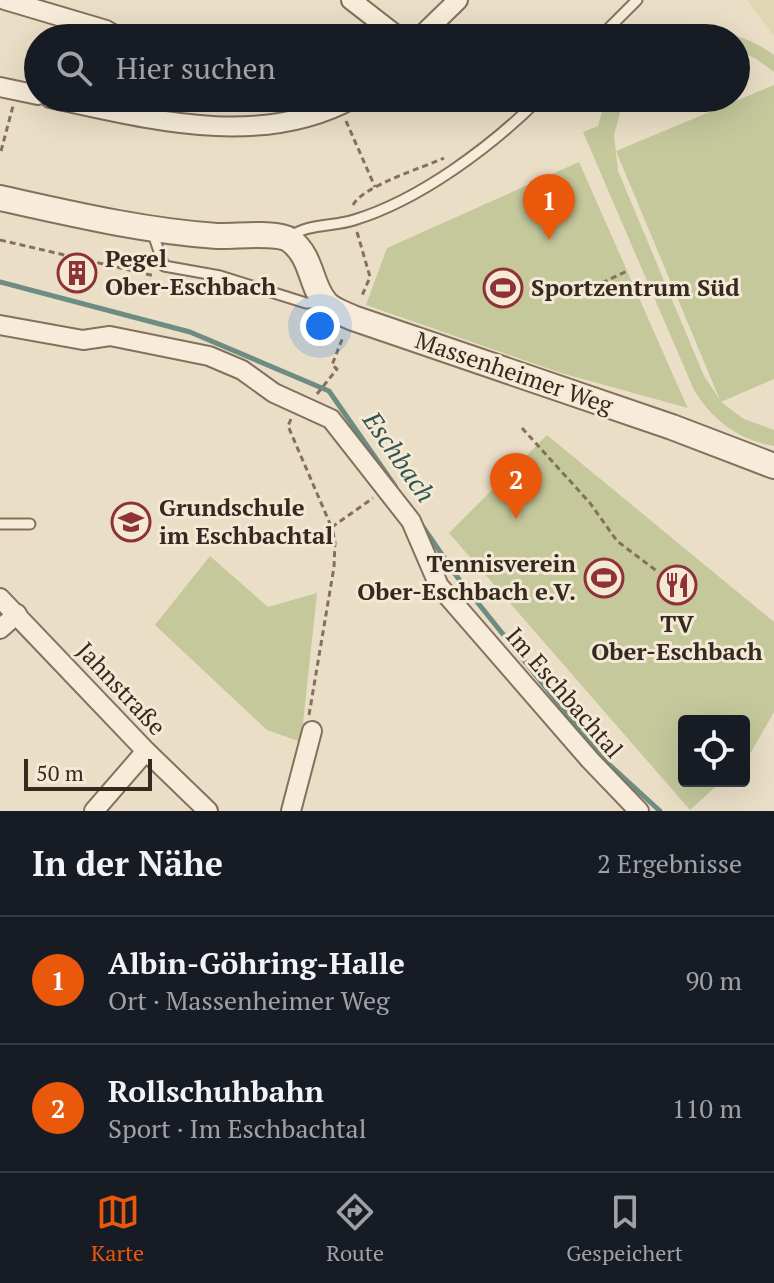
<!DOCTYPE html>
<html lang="de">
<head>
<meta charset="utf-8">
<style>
	body { margin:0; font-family:"PT Serif",serif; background:#20242c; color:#f1f3f6 }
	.controls { position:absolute; right:24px; bottom:24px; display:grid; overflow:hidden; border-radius:8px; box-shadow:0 8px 32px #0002 }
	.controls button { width:72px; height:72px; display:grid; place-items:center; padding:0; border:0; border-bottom:2px solid #363941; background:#171b24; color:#f1f3f6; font:40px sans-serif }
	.scale { position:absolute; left:24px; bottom:20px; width:128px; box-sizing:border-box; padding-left:8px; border:4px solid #362a20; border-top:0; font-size:22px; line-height:28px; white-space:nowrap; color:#362a20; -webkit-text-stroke:6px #f3e9d5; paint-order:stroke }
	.you { position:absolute; left:320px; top:326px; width:28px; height:28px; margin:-20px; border:6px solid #fff; border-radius:50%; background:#1a73e8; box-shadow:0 0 0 12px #1a73e833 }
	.badge { display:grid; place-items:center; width:52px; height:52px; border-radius:50%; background:#ea580c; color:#fff; font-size:26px; font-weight:700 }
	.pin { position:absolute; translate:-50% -66px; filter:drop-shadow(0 2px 4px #0008) }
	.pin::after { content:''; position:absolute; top:42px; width:28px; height:24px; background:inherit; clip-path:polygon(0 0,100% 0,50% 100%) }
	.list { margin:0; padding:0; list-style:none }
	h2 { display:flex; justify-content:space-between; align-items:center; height:104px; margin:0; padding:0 32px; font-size:34px }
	h2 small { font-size:26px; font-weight:400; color:#9ea1a6 }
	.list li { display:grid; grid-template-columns:52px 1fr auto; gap:24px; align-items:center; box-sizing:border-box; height:128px; padding:0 32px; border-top:2px solid #363941 }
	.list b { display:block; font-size:30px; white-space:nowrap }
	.list p { margin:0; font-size:26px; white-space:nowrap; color:#9ea1a6 }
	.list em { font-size:26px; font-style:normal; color:#9ea1a6 }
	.icon { flex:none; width:44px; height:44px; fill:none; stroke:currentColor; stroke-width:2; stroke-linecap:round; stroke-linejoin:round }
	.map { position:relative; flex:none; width:774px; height:811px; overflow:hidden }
	.search { position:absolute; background:#171b24; box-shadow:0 8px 32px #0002; left:24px; right:24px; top:24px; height:88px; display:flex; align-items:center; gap:20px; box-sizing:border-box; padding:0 28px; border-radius:44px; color:#9ea1a6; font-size:30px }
	.sheet { height:360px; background:#171b24 }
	nav { display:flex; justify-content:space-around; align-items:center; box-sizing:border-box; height:112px; border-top:2px solid #363941; background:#171b24; font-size:22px; color:#9ea1a6 }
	nav a { display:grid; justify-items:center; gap:4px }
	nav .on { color:#ea580c }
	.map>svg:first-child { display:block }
	.farmland { fill:#dfd7b4 }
	.green { fill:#c4c89b }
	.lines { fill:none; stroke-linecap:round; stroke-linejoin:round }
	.stream { stroke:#6f8c83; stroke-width:5 }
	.service-casing { stroke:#84705d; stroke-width:13 }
	.minor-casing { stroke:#84705d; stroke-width:22 }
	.tertiary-casing { stroke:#84705d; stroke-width:28 }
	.path { stroke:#84705d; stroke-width:3; stroke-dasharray:6 4; stroke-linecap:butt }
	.service { stroke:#f6ecd9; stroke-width:9 }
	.minor { stroke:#f6ecd9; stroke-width:18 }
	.tertiary { stroke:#f6ecd9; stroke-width:24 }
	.labels { text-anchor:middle; stroke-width:6; stroke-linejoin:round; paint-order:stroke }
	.poi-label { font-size:24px; font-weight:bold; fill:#362a20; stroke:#f3e9d5; text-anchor:start }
	.street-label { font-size:24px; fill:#362a20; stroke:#f3e9d5 }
	.water-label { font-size:26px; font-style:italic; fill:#305450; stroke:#f3e9d5 }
</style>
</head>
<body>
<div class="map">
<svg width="774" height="811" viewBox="0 0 774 811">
	<rect width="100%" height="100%" fill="#eadec6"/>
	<polygon class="farmland" points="747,0 774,0 774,36"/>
	<g class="green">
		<path d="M703,32C729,31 753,39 774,55V72L755,58L736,51V38H669Z"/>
		<path d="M774,85V379L721,402L744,419L774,430V446C739,440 712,420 694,390L583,132L598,126L606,98H624L614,135L618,171L704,376L720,400L616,151Z"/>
		<polygon points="579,162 685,402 688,408 561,373 366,305 387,248"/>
		<polygon points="547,435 774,622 774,712 747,759 744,761 744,721 684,721 684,781 722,781 690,810 449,533"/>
		<polygon points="210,556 268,607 317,593 301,742 267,730 155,625"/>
	</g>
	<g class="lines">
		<g class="stream">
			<polyline points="0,282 190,332 329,391 395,486"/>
			<polyline points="421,524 458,578 602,758 660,811"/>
		</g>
		<defs>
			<g id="service">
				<polyline points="599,38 637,0"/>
				<polyline points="152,231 164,266 220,276 306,303 323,303"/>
				<path d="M289,238C306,223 333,227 354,220C420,200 492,146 540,98"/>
				<polyline points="0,524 30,524"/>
			</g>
			<g id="minor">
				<polyline points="5,0 106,30 120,38"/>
				<polyline points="351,0 400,38"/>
				<polyline points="419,38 458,0"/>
				<polyline points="0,87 38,95"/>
				<path d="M50,98C148,119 260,150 354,98"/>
				<polyline points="0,325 83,340 110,336 209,356 242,370 274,393 331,419 411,521 439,586 590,760 639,811"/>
				<polyline points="0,598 146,751 208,811"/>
				<polyline points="0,629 17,614"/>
				<polyline points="94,811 146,751"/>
				<polyline points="291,811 312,731"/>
			</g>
			<path id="tertiary" d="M0,198C72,214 144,231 217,236C235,237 276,231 290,240C313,257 310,286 326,303C332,310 345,314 353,318L672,427L774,466"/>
		</defs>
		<use href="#service" class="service-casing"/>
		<use href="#minor" class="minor-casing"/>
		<use href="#tertiary" class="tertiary-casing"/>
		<g class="path">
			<polyline points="346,121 375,187"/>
			<polyline points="1,151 13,106"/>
			<path d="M353,205C363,186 422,168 444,158"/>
			<polyline points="357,232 370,277 361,298"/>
			<polyline points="0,240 155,276"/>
			<polyline points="602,283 627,271"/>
			<polyline points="317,394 337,369 332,365 343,337"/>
			<polyline points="291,419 288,426 331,526"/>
			<polyline points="522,428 590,503 617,541 658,572"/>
			<polyline points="309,715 334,567 335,542 332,527 373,498"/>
		</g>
		<use href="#service" class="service"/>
		<use href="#minor" class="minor"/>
		<use href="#tertiary" class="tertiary"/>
	</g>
	<defs>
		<symbol id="building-ring" viewBox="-11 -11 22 22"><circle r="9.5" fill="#f3e9d5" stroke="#8e3237" stroke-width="1.5"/><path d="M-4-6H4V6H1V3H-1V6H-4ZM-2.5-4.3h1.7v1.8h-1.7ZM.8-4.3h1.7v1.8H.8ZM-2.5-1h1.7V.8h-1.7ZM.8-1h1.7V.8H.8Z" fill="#8e3237"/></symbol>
		<symbol id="stadium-ring" viewBox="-11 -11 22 22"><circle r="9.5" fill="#f3e9d5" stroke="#8e3237" stroke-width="1.5"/><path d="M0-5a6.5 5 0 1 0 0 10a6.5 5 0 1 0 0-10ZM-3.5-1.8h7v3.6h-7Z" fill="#8e3237"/></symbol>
		<symbol id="school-ring" viewBox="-11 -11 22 22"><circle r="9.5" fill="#f3e9d5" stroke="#8e3237" stroke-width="1.5"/><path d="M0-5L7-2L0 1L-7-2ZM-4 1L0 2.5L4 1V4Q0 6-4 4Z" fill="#8e3237"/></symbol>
		<symbol id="restaurant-ring" viewBox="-11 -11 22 22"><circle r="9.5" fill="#f3e9d5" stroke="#8e3237" stroke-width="1.5"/><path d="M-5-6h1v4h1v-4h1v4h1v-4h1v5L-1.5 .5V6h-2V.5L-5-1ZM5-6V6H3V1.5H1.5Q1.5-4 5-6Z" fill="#8e3237"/></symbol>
	</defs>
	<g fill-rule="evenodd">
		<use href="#building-ring" x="55" y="251" width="44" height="44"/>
		<use href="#stadium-ring" x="481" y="266" width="44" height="44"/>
		<use href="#school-ring" x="109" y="500" width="44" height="44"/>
		<use href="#stadium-ring" x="582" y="556" width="44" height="44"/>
		<use href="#restaurant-ring" x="655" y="563" width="44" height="44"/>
	</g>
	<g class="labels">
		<g class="poi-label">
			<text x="105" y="267">Pegel<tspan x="105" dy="28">Ober-Eschbach</tspan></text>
			<text x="531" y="296">Sportzentrum Süd</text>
			<text x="159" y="516">Grundschule<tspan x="159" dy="28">im Eschbachtal</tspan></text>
			<text x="576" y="572" text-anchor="end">Tennisverein<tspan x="576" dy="28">Ober-Eschbach e.V.</tspan></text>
			<text x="677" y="632" text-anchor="middle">TV<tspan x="677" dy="28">Ober-Eschbach</tspan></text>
		</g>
		<g class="street-label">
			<text transform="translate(514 373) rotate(19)" y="8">Massenheimer Weg</text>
			<text transform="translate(121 689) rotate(47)" y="8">Jahnstraße</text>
			<text transform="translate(564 693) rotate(49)" y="8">Im Eschbachtal</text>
		</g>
		<g class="water-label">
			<text transform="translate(399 457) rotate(55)" y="9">Eschbach</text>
		</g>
	</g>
</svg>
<div class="controls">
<button><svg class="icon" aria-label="locate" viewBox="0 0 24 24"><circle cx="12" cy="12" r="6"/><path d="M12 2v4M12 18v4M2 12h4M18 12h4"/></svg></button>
</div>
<div class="scale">50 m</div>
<div class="you"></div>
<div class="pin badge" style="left:549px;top:240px">1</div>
<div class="pin badge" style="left:516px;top:519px">2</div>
<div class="search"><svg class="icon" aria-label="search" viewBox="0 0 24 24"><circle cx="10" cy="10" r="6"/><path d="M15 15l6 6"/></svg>Hier suchen</div>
</div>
<section class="sheet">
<h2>In der Nähe<small>2 Ergebnisse</small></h2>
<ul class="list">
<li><span class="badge">1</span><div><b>Albin-Göhring-Halle</b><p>Ort · Massenheimer Weg</p></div><em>90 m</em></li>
<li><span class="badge">2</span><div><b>Rollschuhbahn</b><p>Sport · Im Eschbachtal</p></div><em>110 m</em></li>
</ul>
</section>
<nav>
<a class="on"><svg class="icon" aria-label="map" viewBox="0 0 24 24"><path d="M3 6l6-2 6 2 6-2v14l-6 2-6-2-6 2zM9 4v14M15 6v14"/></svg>Karte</a>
<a><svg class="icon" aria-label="directions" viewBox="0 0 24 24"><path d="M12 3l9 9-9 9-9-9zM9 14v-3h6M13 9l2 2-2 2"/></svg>Route</a>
<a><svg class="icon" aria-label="saved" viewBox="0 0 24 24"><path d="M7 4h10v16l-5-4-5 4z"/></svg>Gespeichert</a>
</nav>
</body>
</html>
